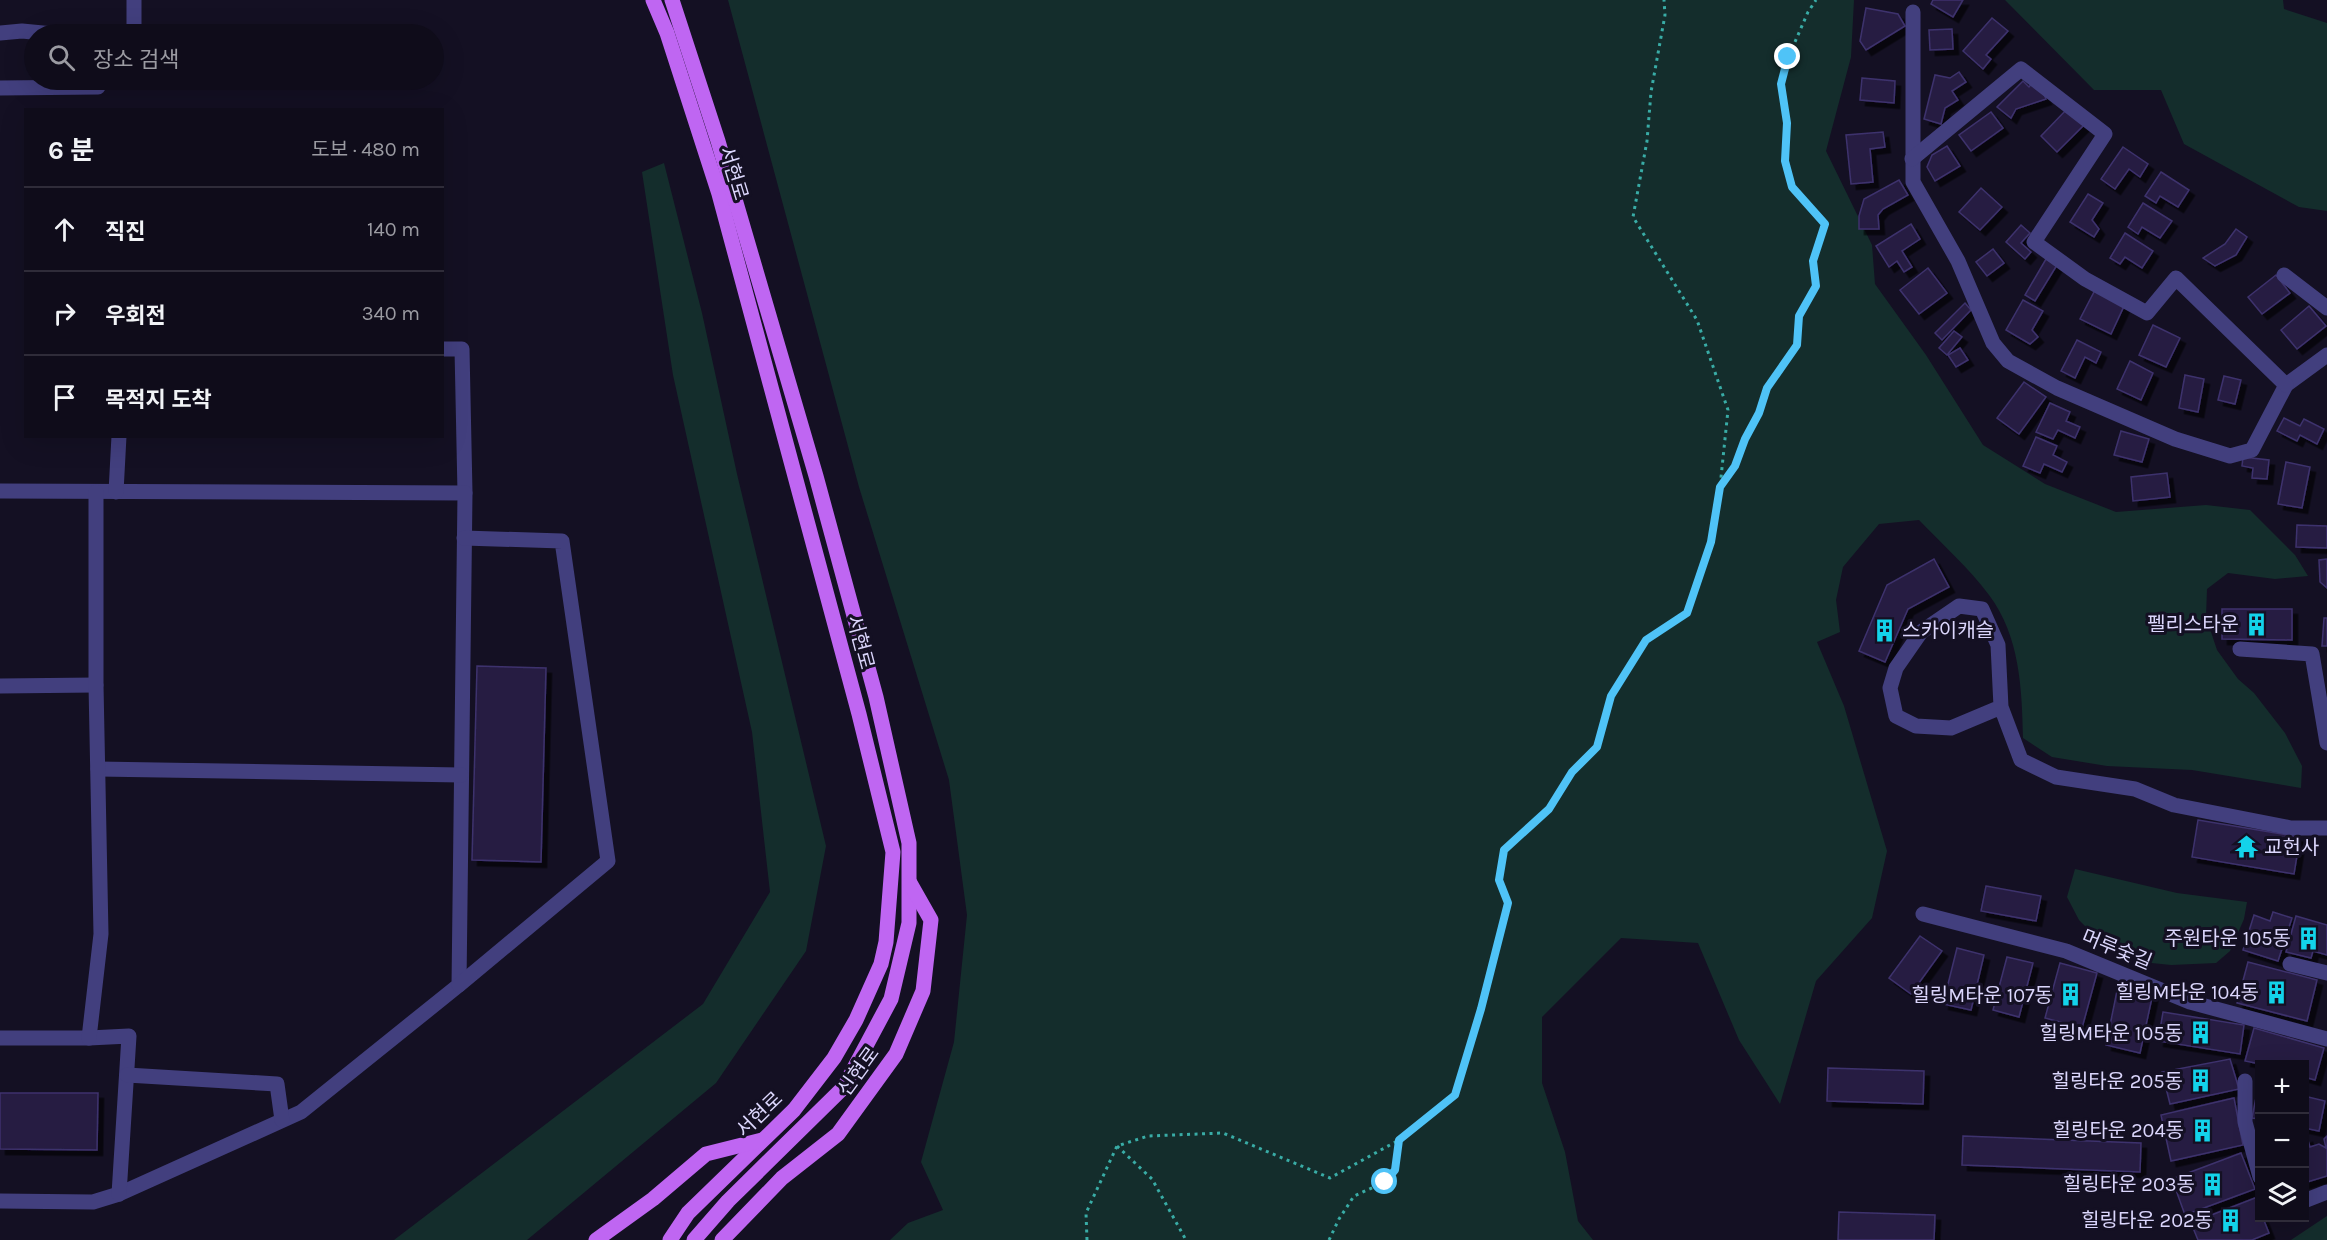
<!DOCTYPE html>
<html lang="ko">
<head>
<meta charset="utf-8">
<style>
	body { margin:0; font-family:Karla,"Noto Sans KR",sans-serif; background:#181523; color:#f1f3f6 }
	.controls { position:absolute; right:18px; bottom:18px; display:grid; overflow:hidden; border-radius:0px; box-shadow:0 6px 24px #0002 }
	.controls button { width:54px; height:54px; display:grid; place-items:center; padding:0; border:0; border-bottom:2px solid #2f2c39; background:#0f0c1a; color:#f1f3f6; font:30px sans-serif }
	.stop { position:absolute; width:18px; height:18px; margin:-14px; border:4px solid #4fc3f7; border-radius:50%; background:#fff }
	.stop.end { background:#4fc3f7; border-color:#fff; box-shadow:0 2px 6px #0008 }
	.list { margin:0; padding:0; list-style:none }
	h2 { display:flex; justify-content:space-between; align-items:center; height:78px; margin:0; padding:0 24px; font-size:26px }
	h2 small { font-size:20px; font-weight:400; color:#9b9ba2 }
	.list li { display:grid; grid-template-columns:39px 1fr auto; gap:18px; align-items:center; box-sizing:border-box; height:84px; padding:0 24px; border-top:2px solid #2f2c39 }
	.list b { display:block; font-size:22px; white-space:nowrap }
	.list em { font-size:20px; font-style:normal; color:#9b9ba2 }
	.icon { flex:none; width:33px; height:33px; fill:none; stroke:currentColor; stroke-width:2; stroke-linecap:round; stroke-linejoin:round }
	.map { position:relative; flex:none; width:2327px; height:1240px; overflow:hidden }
	.search { position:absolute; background:#0f0c1a; box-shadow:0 6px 24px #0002; left:24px; top:24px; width:420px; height:66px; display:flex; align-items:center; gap:15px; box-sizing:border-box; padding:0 21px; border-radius:33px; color:#9b9ba2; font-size:22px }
	.panel { position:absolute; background:#0f0c1a; box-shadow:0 6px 24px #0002; left:24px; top:108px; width:420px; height:330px; border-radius:0px }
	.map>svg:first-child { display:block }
	.green { fill:#142d2c }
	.building { fill:#261e43; stroke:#3e326d; stroke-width:1.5; filter:url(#shadow) }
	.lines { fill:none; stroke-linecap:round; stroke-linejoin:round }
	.path { stroke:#39aca6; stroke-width:3; stroke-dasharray:3 4.5; stroke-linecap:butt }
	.minor { stroke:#423f7e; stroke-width:15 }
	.major { stroke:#bf66f2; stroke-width:15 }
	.route { stroke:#4fc3f7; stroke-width:8 }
	.labels { text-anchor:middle; stroke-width:6; stroke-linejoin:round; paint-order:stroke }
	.street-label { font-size:20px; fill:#dbd6fc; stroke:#141023 }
	.poi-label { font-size:20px; fill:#dbd6fc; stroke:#141023; text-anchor:end }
</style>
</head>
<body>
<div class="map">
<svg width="2327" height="1240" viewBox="0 0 2327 1240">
	<defs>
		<filter id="shadow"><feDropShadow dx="5.5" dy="5.5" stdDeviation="0" flood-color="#0009"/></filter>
	</defs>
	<rect width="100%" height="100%" fill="#141023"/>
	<g class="green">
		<path d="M728,0H1854L1851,57L1826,151L1872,245L1875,284L1926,355L1983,445L2045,484L2116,512L2206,505L2250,510L2295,555L2308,576L2275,579L2228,573L2207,589L2206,617L2217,650L2238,679L2254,693L2285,733L2302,766L2301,788L2192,770L2107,766L2052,757L2023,738C2022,689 2020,636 1989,595C1969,568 1942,544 1919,520L1879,524L1843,567L1836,600L1840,632L1817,642L1844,706L1887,851L1872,918L1816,981L1780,1104L1739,1040L1698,943L1621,938L1542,1017V1083L1565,1152L1578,1221L1593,1240H890L908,1223L943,1210L921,1162L954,1042L967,915L949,780L859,487Z"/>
		<polygon points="2005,0 2283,0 2284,9 2327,23 2327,211 2299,207 2184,144 2161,90 2094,90"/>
		<polygon points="664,163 702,313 737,474 826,846 806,951 716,1083 527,1240 394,1240 703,1004 770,892 752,732 673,375 642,172"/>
		<polygon points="2075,869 2177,893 2247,902 2244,919 2230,951 2216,963 2171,965 2142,962 2096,937 2079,920 2067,897"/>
		<polygon points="2327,1216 2327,1240 2291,1240"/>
	</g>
	<g class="building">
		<polygon points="1933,0 1963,0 1953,17 1931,4"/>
		<polygon points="1866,8 1898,14 1905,26 1866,50 1860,41"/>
		<polygon points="1992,18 2008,31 1986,55 1991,59 1983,69 1963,51"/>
		<polygon points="1952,29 1953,49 1930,50 1929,30"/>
		<polygon points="1959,72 1966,82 1952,91 1958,100 1945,108 1941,124 1924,119 1935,75 1950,78"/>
		<polygon points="1862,78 1895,81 1894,103 1860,100"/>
		<polygon points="2023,81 2029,87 2033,82 2041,87 2046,99 2016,109 2011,118 1997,107"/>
		<polygon points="2067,109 2084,125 2057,152 2041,136"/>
		<polygon points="1991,112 2003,128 1971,151 1959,135"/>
		<polygon points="1883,132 1885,147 1870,149 1873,182 1851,184 1846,135"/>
		<polygon points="1947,146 1960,166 1935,181 1927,167 1932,155"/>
		<polygon points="2123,147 2148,164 2140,177 2129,169 2115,189 2101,179"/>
		<polygon points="2161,172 2189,190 2178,207 2160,196 2156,203 2145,196"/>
		<polygon points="1899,180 1908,195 1883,209 1878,215 1879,229 1859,229 1859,216 1864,199"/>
		<polygon points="1981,188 2002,207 1980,230 1959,212"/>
		<polygon points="2088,194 2103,203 2092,220 2099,229 2094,237 2070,222"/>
		<polygon points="2143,203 2172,221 2160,238 2142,227 2138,234 2128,227"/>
		<polygon points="1911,224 1920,239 1902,251 1912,267 1904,272 1897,261 1889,267 1876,246"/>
		<polygon points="2021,225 2030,233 2021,243 2031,252 2025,259 2006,242"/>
		<polygon points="2236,229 2247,237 2236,255 2215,266 2203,258 2225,244"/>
		<polygon points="2125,233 2153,251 2142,268 2125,257 2120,264 2110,258"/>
		<polygon points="1993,249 2004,263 1987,276 1976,262"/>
		<polygon points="2046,259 2057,265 2035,301 2025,295"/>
		<polygon points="1928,268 1947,293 1919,314 1900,290"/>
		<polygon points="2276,275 2290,293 2262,314 2248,297"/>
		<polygon points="2095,290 2125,304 2111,334 2080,319"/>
		<polygon points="2023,300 2043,311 2032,330 2038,337 2030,344 2006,330"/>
		<polygon points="1965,303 1971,310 1942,340 1935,333"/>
		<polygon points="2309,306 2326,326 2297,349 2281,330"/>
		<polygon points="2153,325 2180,338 2166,367 2139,355"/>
		<polygon points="1954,331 1962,337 1947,355 1939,348"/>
		<polygon points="2077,340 2101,352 2096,363 2085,357 2075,378 2061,371"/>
		<polygon points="1960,348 1968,360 1956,367 1948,355"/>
		<polygon points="2130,361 2153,373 2141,400 2117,389"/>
		<polygon points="2185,375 2204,379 2198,412 2179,408"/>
		<polygon points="2224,376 2241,380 2235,404 2218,400"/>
		<polygon points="2024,382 2046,397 2019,434 1997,418"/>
		<polygon points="2050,403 2070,412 2066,421 2080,427 2075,438 2058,430 2053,439 2036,432"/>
		<polygon points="2284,418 2300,426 2304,419 2324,429 2317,444 2300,435 2297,441 2277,431"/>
		<polygon points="2121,431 2149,439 2142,462 2114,455"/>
		<polygon points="2036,437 2057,446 2053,455 2067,462 2062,472 2044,464 2040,473 2023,466"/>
		<polygon points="2243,457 2269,460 2267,479 2252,478 2253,468 2242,466"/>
		<polygon points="2286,462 2310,467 2302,508 2278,504"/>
		<polygon points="2167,473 2170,497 2133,501 2131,477"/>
		<polygon points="2297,525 2327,526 2327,548 2296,547"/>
		<polygon points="1934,559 1949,587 1908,609 1885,662 1859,651 1887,585"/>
		<polygon points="2327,559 2327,588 2320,582 2319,560"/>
		<polygon points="2222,609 2292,609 2292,640 2222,639"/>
		<polygon points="2324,618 2327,618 2327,646 2322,646"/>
		<polygon points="477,666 546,668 541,862 472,860"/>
		<polygon points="2198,820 2300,837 2294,874 2192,857"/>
		<polygon points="1986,886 2041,896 2036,921 1981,911"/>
		<polygon points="2273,912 2292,918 2278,961 2243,950 2254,915 2270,921"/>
		<polygon points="2296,916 2327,925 2327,955 2313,951 2311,958 2286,952"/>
		<polygon points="1920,936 1942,951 1911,994 1889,978"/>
		<polygon points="1957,948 1984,955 1971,1010 1943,1004"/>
		<polygon points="2007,957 2033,963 2019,1017 1993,1010"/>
		<polygon points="2248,962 2317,980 2307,1021 2237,1003"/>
		<polygon points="2060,963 2097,973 2082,1028 2045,1018"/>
		<polygon points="2118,986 2153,993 2140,1053 2106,1045"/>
		<polygon points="2163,1012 2244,1025 2240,1054 2158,1041"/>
		<polygon points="2254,1028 2324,1048 2315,1080 2304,1077 2304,1064 2260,1064 2245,1061"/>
		<polygon points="2230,1059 2239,1089 2170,1104 2162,1072"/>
		<polygon points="1828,1068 1924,1071 1923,1104 1827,1101"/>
		<polygon points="2258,1087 2260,1087 2260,1119 2252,1118"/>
		<polygon points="0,1093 98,1093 97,1150 0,1149"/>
		<polygon points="2304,1096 2325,1101 2319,1131 2304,1128"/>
		<polygon points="2234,1098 2243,1145 2171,1161 2161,1115"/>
		<polygon points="1963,1136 2141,1143 2140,1172 1962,1165"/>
		<polygon points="2327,1136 2327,1176 2304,1183 2304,1138 2307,1137 2310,1147 2319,1144 2326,1148 2324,1139"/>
		<polygon points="2241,1153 2255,1189 2185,1215 2172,1179"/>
		<polygon points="2255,1198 2260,1209 2260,1218 2263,1218 2269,1233 2252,1240 2198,1240 2191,1223"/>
		<polygon points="1839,1212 1935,1215 1934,1240 1838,1240"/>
	</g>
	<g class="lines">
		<g class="path">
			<polyline points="1721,486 1735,466 1745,439 1759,413 1767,388 1797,345 1799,316 1816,286 1813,261 1825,224 1792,187 1785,161 1787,123 1781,84 1788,58 1808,12 1816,0"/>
			<polyline points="1117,1146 1152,1179 1186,1240"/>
			<polyline points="1087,1240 1086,1213 1117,1146 1148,1136 1223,1133 1330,1178 1399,1140 1455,1095 1481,1009 1508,903 1499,880 1504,850 1549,809 1572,772 1597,747 1611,696 1646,640 1687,613 1711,542 1720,487 1728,410 1697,320 1633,217 1647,141 1651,92 1665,15 1664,0"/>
			<polyline points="1329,1240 1339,1219 1354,1196 1385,1182 1395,1170 1399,1140"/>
		</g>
		<g class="minor">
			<polyline points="1913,12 1913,182 1958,261 1993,343 2008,361 2057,388 2175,439 2230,456 2252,450 2286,385 2327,355"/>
			<polyline points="0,33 22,31 53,34"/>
			<polyline points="134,34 134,0"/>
			<polyline points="0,88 98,87"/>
			<polyline points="1912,159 2021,69 2105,134 2034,242 2085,279 2147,313 2176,278 2286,385"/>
			<polyline points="2284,275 2327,308"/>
			<polyline points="442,349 462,349 465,493"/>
			<polyline points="0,491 465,493 459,985 301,1112 119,1194 93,1202 0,1201"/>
			<polyline points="116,492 119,436"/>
			<polyline points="2240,649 2312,654 2327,743"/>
			<polyline points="0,686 96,685"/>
			<polyline points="2001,707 1951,728 1916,726 1896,716 1890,688 1896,668 1921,632 1959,606 1982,609 1998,645 2001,707 2021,760 2056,777 2135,789 2174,805 2291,828 2327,828"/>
			<polyline points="98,769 461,775"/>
			<polyline points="1923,914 2066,951 2190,1002 2327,1039"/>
			<polyline points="2290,964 2327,973"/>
			<polyline points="459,985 608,861 562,541 464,538"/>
			<polyline points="0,1038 89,1038 129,1036 119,1194"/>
			<polyline points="89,1038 101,934 96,685 96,492"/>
			<polyline points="127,1075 277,1084 282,1120"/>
			<polyline points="2245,1081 2245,1122 2260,1177"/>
			<polyline points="2304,1201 2327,1192"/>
		</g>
		<g class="major">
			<polyline points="653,0 667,33 719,194 859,714 893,852 886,942 881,964 856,1020 834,1058 794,1110 688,1213 670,1240"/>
			<polyline points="672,0 718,141 816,476 876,697 909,843 909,923 891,999 844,1087 728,1201 694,1240"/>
			<polyline points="596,1240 653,1199 706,1154 762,1140"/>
			<polyline points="722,1240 782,1178 838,1134 896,1054 923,991 931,920 910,883"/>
		</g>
	</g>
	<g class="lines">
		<polyline class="route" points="1385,1182 1395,1170 1399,1140 1455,1095 1481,1009 1508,903 1499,880 1504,850 1549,809 1572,772 1597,747 1611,696 1646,640 1687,613 1711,542 1720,487 1735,466 1745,439 1759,413 1767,388 1797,345 1799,316 1816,286 1813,261 1825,224 1792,187 1785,161 1787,123 1781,84 1788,57"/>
	</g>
	<defs>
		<symbol id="building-bare" viewBox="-9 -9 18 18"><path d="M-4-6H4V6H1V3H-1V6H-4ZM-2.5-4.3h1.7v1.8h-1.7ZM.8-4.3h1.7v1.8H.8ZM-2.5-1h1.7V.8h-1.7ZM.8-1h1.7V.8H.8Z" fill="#13d3ea" stroke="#141023" stroke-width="2.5" paint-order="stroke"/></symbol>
		<symbol id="temple-bare" viewBox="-9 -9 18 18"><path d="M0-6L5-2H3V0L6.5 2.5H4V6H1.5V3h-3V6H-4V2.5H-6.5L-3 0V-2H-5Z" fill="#13d3ea" stroke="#141023" stroke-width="2.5" paint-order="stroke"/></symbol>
	</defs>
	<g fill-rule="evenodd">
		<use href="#building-bare" x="2240" y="608" width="33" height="33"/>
		<use href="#building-bare" x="1868" y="614" width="33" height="33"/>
		<use href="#temple-bare" x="2230" y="830" width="33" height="33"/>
		<use href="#building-bare" x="2292" y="922" width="33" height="33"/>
		<use href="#building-bare" x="2260" y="976" width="33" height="33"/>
		<use href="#building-bare" x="2054" y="978" width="33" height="33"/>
		<use href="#building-bare" x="2184" y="1016" width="33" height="33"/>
		<use href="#building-bare" x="2184" y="1064" width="33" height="33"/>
		<use href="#building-bare" x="2186" y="1114" width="33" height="33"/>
		<use href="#building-bare" x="2196" y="1168" width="33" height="33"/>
		<use href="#building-bare" x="2214" y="1204" width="33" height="33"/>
	</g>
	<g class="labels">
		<g class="street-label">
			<text transform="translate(734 173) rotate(73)" y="7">서현로</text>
			<text transform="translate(861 642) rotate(75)" y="7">서현로</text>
			<text transform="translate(2117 949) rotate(22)" y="7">머루숯길</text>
			<text transform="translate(858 1071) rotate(-54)" y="7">신현로</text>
			<text transform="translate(759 1114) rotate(-44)" y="7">서현로</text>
		</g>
		<g class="poi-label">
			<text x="2239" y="631">펠리스타운</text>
			<text x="1902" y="637" text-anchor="start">스카이캐슬</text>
			<text x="2264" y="854" text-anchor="start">교헌사</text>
			<text x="2291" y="945">주원타운 105동</text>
			<text x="2259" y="999">힐링M타운 104동</text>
			<text x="2053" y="1002">힐링M타운 107동</text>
			<text x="2183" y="1040">힐링M타운 105동</text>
			<text x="2183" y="1088">힐링타운 205동</text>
			<text x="2184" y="1137">힐링타운 204동</text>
			<text x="2195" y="1191">힐링타운 203동</text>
			<text x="2213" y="1227">힐링타운 202동</text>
		</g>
	</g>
</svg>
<div class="controls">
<button>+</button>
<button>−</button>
<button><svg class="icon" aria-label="layers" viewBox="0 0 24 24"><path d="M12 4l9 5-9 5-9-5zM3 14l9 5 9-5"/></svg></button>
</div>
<div class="stop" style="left:1385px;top:1182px"></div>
<div class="stop end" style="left:1788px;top:57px"></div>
<div class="search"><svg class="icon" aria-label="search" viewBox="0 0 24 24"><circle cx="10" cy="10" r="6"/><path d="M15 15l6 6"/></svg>장소 검색</div>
<section class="panel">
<h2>6 분<small>도보 · 480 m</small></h2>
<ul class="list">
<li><svg class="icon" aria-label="ahead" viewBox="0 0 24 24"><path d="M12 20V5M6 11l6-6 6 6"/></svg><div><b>직진</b></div><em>140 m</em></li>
<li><svg class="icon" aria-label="right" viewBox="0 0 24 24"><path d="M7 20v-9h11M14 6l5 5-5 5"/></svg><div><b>우회전</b></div><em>340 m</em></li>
<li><svg class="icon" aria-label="arrive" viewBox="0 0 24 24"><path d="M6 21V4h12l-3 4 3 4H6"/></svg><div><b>목적지 도착</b></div></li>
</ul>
</section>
</div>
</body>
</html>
